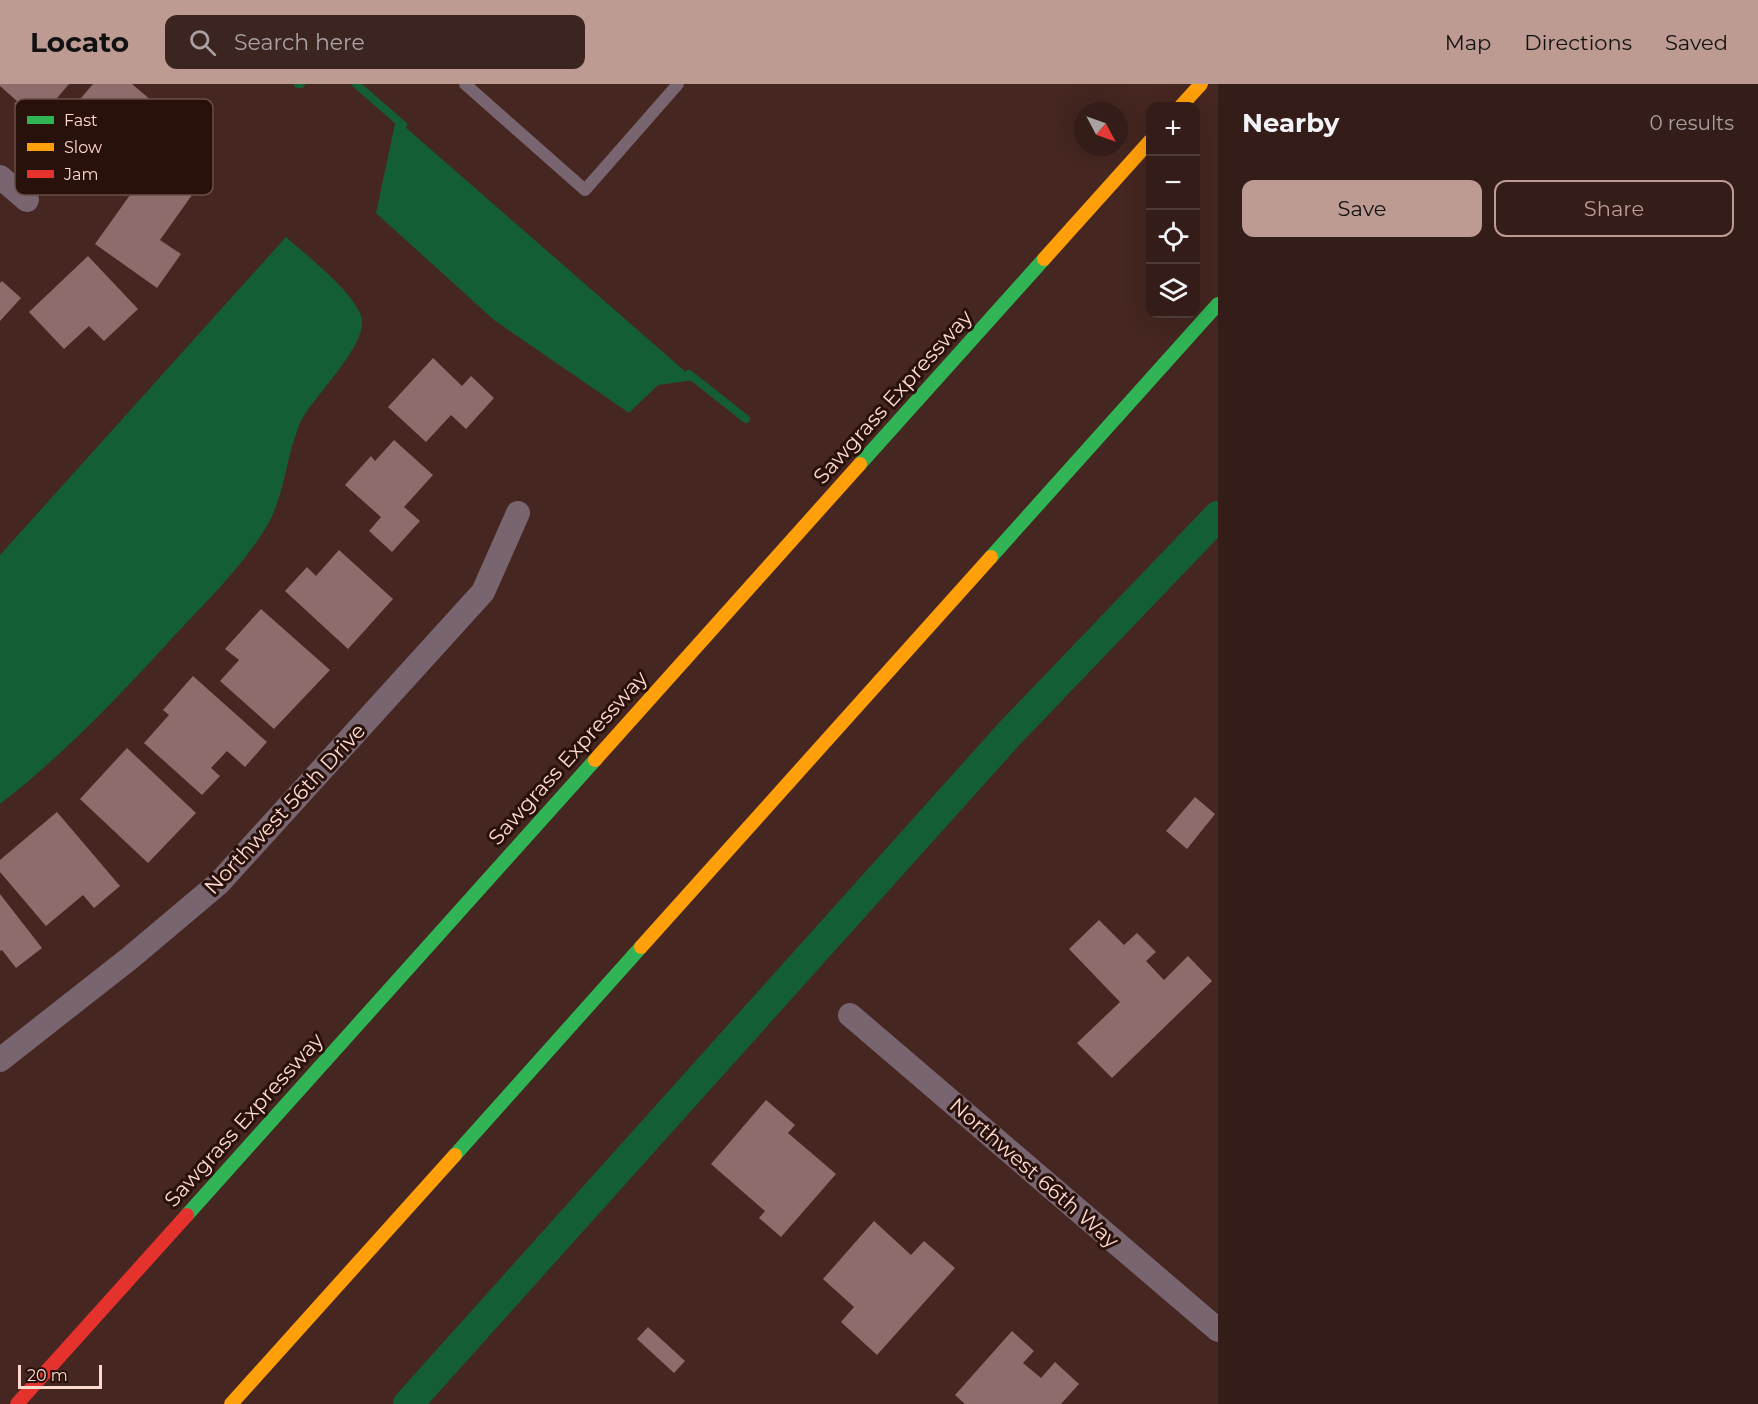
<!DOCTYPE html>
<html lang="en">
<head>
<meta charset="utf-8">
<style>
	body { margin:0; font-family:Montserrat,sans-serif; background:#3c2521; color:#f1f3f6 }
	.controls { position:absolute; right:18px; top:18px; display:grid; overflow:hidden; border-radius:12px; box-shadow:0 6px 24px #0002 }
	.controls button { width:54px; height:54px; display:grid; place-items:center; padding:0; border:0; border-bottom:2px solid #4e3a37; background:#341c18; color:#f1f3f6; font:30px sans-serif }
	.compass { position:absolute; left:1074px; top:18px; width:54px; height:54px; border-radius:50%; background:#341c18; box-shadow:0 6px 24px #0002; rotate:131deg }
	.scale { position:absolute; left:18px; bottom:15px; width:84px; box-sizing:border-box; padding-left:6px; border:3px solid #fdd9d0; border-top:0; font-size:16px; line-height:21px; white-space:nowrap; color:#fdd9d0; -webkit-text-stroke:4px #29110b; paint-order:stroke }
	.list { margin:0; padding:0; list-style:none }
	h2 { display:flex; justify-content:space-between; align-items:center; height:78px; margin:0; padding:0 24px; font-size:26px }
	h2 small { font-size:20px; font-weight:400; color:#a9a1a2 }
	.actions { display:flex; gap:12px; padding:18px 24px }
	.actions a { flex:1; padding:14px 0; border:2px solid #bd9a92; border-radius:12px; text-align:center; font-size:21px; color:#bd9a92 }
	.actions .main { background:#bd9a92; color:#111 }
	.icon { flex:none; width:33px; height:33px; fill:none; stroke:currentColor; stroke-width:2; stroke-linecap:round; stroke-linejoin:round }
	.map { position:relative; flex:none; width:1218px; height:1320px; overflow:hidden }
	header { display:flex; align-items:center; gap:36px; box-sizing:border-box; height:84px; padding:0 30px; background:#bd9a92; color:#111 }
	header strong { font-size:28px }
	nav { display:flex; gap:33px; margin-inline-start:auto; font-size:21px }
	.search { width:420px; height:54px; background:#3c2521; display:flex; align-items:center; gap:15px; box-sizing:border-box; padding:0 21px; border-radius:12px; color:#a9a1a2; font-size:22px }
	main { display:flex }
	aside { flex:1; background:#341c18 }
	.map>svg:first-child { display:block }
	.water { fill:#135e34 }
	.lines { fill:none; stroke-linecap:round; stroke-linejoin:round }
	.stream { stroke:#135e34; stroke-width:8 }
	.canal { stroke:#135e34; stroke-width:30 }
	.building { fill:#8f6c6c }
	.lane { stroke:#786570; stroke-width:12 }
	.street { stroke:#786570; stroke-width:24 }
	.fast { stroke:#30b455; stroke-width:14 }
	.slow { stroke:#ff9f0a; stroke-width:14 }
	.jam { stroke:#e5322d; stroke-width:14 }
	.labels { text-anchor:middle; stroke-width:6; stroke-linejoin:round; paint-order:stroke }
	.street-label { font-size:21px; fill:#fdd9d0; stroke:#29110b }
	.key { fill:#29110b; stroke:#694d46; stroke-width:1.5 }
	.key-label { font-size:16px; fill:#fdd9d0 }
</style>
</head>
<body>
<header>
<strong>Locato</strong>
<div class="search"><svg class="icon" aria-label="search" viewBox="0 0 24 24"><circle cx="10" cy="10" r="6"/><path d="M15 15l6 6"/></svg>Search here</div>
<nav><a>Map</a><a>Directions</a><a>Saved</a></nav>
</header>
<main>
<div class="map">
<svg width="1218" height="1320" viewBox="0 0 1218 1320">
	<rect width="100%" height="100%" fill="#452620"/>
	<g class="water">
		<polygon points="396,35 695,296 658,301 629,329 494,236 376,129"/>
		<path d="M286,153C305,170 359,212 362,236C365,263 316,310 302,335C298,341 297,350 294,356C285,385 282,416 267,442C242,483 208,516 176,550C121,610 65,670 0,720V471Z"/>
	</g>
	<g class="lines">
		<g class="stream">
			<polyline points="298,0 301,0"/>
			<polyline points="356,0 403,41"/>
			<polyline points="689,290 746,335"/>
		</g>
		<polyline class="canal" points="408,1320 1010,649 1218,432"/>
	</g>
	<g class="building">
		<polygon points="0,0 69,0 36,39 14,20 17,17 0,2"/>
		<polygon points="93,0 132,0 173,35 129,88 64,34"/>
		<polygon points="166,93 192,111 160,156 181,170 157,204 95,160 140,97 156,108"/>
		<polygon points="88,172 138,225 104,257 89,242 64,265 29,228"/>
		<polygon points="2,197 21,214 0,237 0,199"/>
		<polygon points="433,274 462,302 471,292 494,314 466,345 451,331 426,358 388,323"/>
		<polygon points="394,356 433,391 404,423 420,437 392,468 369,447 381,433 345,401 371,372 375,377"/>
		<polygon points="339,466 393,515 348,565 285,507 307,483 316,492"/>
		<polygon points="261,525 330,586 274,645 220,597 239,576 225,565"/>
		<polygon points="193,592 267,658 245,683 227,667 211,684 220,692 202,711 144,659 169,631 163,626"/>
		<polygon points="127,664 196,729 148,779 80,715"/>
		<polygon points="1195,713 1215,730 1187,765 1166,747"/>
		<polygon points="57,728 120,802 94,824 83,811 46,842 0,788 0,776"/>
		<polygon points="0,810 42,864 16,884 2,866 0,867"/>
		<polygon points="1099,836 1124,861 1137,849 1156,868 1146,877 1164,896 1188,872 1212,897 1112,994 1077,959 1120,918 1069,865"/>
		<polygon points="766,1016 795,1041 788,1049 836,1090 781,1153 759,1134 765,1127 711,1080"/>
		<polygon points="874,1137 911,1171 924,1157 955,1184 877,1271 841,1238 854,1223 823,1195"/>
		<polygon points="648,1243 685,1277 674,1289 637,1255"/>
		<polygon points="1012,1247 1034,1267 1023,1279 1041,1294 1055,1278 1079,1300 1061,1320 965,1320 955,1311"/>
	</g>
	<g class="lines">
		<polyline class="lane" points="465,0 585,106 678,0"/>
		<g class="street">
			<polyline points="0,93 27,116"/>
			<polyline points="850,931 1218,1246"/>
			<polyline points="0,976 130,874 219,799 483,508 518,429"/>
		</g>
		<g class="fast">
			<polyline points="860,380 1044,175"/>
			<polyline points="991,473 1218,220"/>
			<polyline points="455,1071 641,863"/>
			<polyline points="187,1131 595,676"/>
		</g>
		<g class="slow">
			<polyline points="1181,22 1201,0"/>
			<polyline points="1044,175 1150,57"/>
			<polyline points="595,676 860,380"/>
			<polyline points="641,863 991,473"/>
			<polyline points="231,1320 455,1071"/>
		</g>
		<polyline class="jam" points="17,1320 187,1131"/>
	</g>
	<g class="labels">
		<g class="street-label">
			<text transform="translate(893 313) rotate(-48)" y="7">Sawgrass Expressway</text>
			<text transform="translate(568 674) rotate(-48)" y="7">Sawgrass Expressway</text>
			<text transform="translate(285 725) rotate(-47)" y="7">Northwest 56th Drive</text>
			<text transform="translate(244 1036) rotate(-48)" y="7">Sawgrass Expressway</text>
			<text transform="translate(1034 1089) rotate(41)" y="7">Northwest 66th Way</text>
		</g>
	</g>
	<rect x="15" y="15" width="198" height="96" rx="9" class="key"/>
	<rect x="27" y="32" width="27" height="8" fill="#30b455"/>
	<rect x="27" y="59" width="27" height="8" fill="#ff9f0a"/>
	<rect x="27" y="86" width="27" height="8" fill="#e5322d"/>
	<g class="key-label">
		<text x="64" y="42">Fast</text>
		<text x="64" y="69">Slow</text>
		<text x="64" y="96">Jam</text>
	</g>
</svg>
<div class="controls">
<button>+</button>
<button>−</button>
<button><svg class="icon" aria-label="locate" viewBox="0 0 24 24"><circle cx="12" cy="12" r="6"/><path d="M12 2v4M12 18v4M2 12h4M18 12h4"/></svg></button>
<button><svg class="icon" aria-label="layers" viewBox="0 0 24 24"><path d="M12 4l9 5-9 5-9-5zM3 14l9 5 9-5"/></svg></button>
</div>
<svg class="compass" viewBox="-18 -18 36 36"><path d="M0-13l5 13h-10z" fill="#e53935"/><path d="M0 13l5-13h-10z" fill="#a9a1a2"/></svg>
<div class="scale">20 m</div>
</div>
<aside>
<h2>Nearby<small>0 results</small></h2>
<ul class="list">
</ul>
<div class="actions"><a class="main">Save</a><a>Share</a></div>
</aside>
</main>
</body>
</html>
